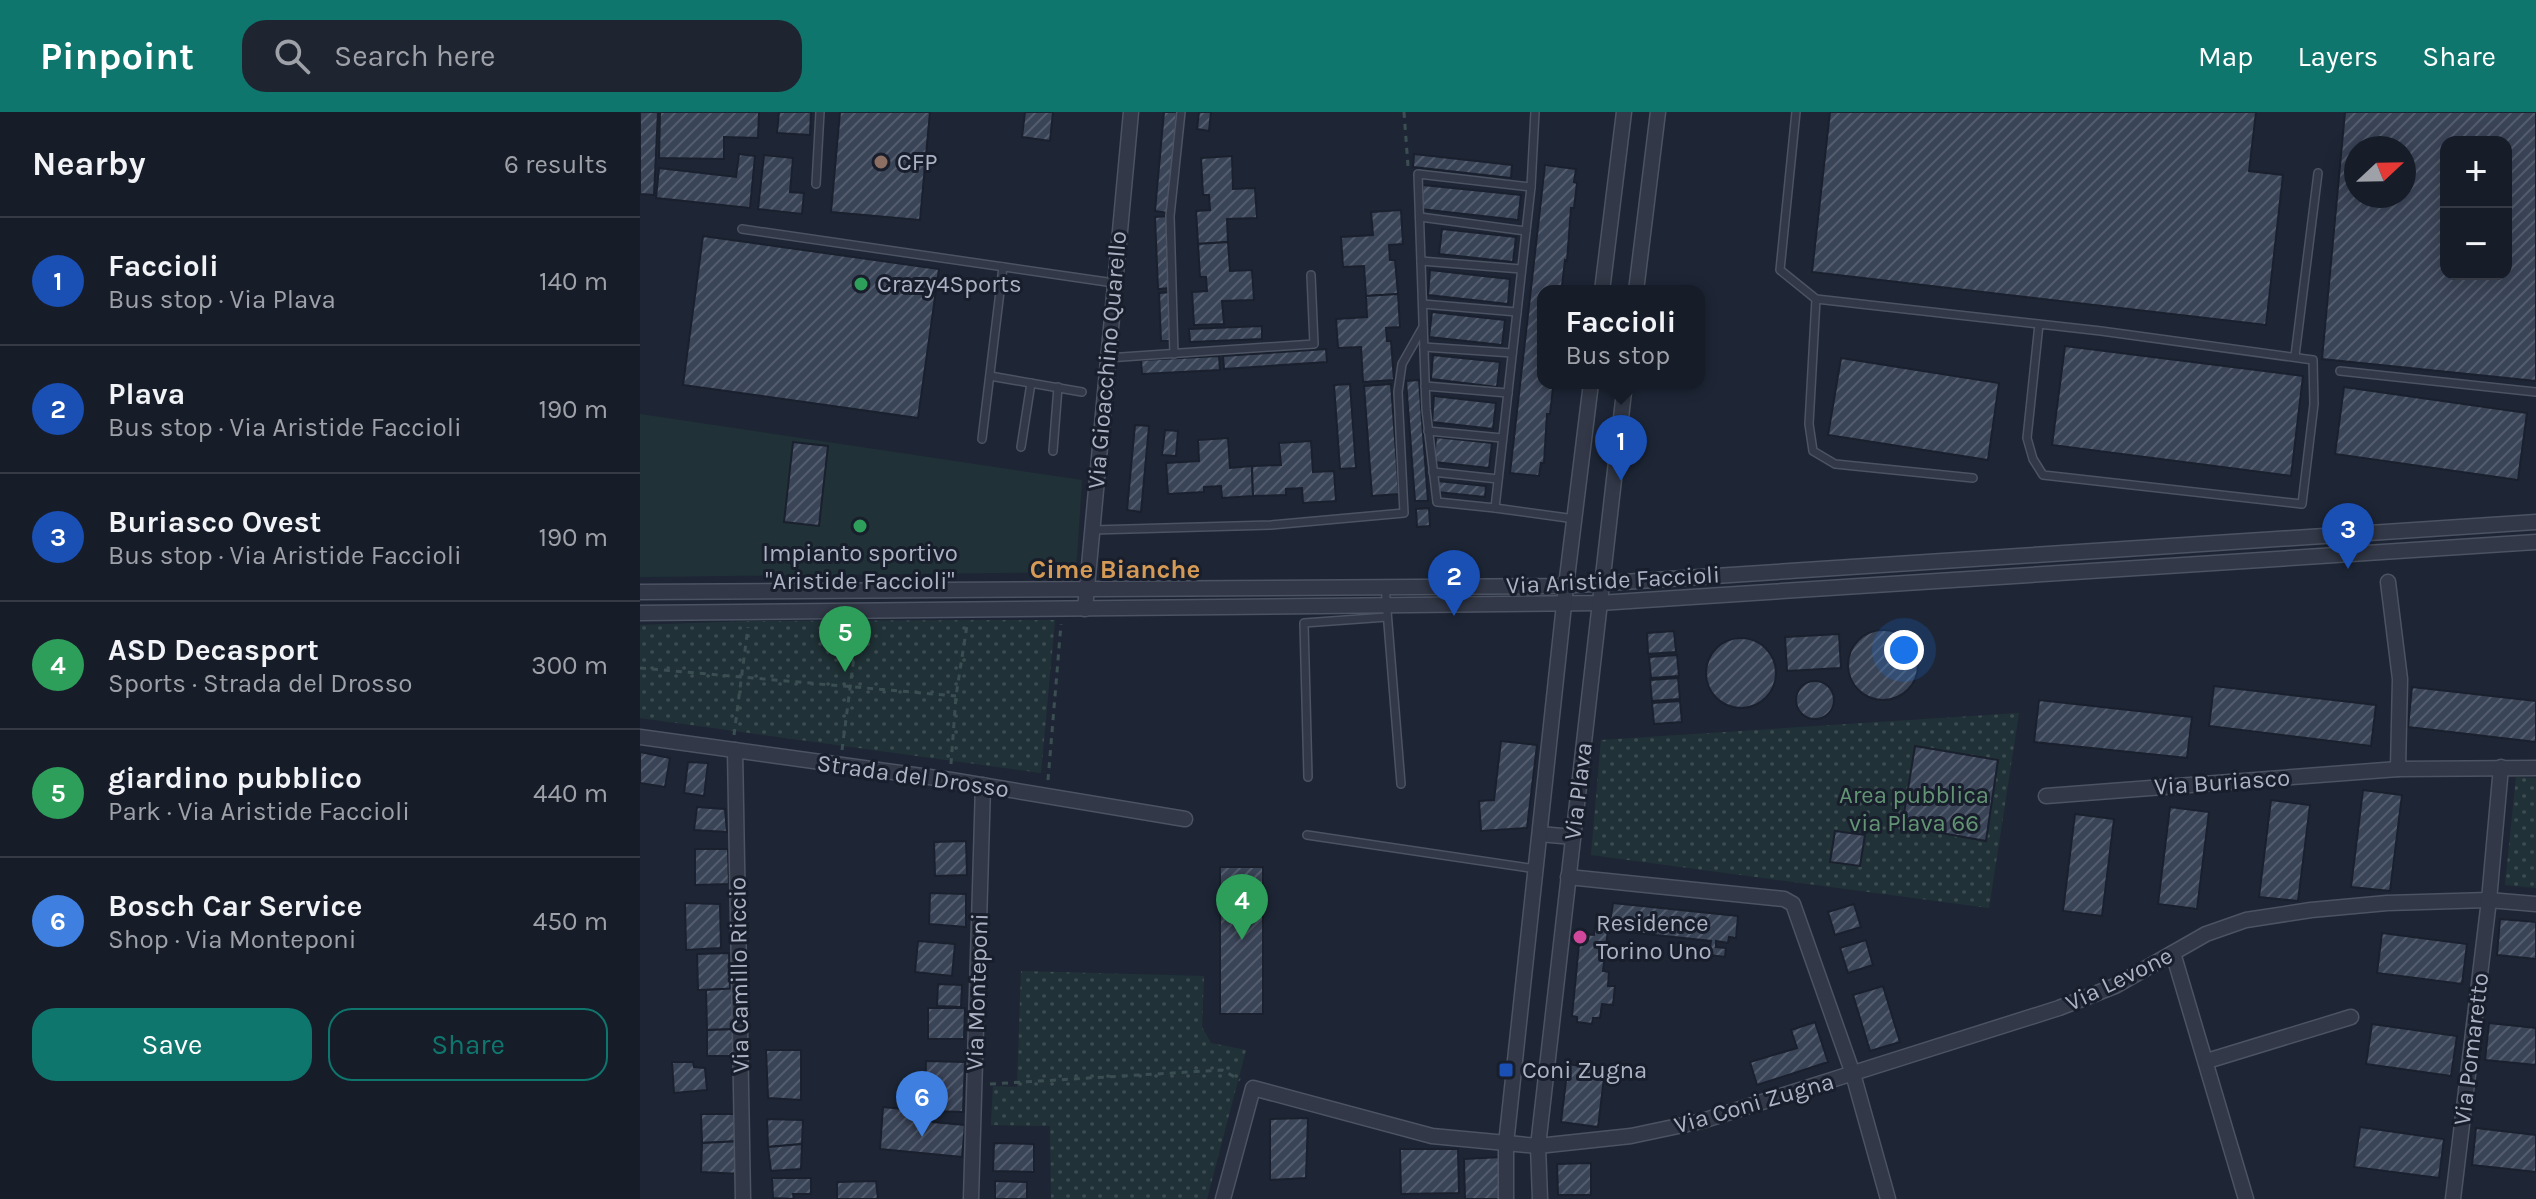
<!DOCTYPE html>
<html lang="en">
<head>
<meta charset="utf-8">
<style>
	body { margin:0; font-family:Karla,sans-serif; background:#1f2530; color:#f1f3f6 }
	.controls { position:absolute; right:24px; top:24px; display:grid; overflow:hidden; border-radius:16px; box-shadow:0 4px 20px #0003 }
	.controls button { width:72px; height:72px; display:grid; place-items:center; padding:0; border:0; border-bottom:2px solid #353a45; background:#161c28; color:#f1f3f6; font:40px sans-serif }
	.compass { position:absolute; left:1704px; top:24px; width:72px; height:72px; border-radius:50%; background:#161c28; box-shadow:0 4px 20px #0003; rotate:68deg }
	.you { position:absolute; left:1264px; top:538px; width:28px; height:28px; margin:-20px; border:6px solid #fff; border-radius:50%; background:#1a73e8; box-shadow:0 0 0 12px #1a73e833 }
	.badge { display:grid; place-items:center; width:52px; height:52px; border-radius:50%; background:#0f766e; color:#fff; font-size:26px; font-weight:700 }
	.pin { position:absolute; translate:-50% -66px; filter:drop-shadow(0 2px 4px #0008) }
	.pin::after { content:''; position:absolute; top:42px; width:28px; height:24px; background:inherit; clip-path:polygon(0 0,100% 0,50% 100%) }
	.popup { position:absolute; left:897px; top:173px; width:168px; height:104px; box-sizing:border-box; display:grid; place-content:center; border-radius:16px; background:#161c28; filter:drop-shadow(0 2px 6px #0005); font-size:26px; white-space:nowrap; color:#9ea1a8 }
	.popup b { font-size:30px; color:#f1f3f6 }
	.popup::after { content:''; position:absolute; left:50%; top:100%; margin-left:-16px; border:16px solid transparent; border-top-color:#161c28 }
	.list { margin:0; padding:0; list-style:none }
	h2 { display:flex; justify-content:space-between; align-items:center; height:104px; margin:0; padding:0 32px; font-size:34px }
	h2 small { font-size:26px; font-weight:400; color:#9ea1a8 }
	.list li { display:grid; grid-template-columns:52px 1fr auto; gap:24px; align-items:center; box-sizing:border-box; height:128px; padding:0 32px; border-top:2px solid #353a45 }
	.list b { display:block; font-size:30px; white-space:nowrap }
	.list p { margin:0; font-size:26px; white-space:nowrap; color:#9ea1a8 }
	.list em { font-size:26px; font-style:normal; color:#9ea1a8 }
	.actions { display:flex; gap:16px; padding:24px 32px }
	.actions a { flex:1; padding:18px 0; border:2px solid #0f766e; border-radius:24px; text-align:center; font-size:28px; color:#0f766e }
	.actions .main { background:#0f766e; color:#fff }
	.icon { flex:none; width:44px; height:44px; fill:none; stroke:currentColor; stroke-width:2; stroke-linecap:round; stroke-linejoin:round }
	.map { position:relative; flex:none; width:1896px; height:1087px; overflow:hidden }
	header { display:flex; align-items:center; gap:48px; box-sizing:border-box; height:112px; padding:0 40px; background:#0f766e; color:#fff }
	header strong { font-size:38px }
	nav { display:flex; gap:44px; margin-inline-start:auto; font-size:28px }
	.search { width:560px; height:72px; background:#1f2530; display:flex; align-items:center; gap:20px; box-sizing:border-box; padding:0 28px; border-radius:24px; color:#9ea1a8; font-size:30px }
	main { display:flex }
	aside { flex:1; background:#161c28 }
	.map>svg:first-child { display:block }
	.grass { fill:#203237 }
	.park { fill:url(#park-dots) }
	.building { fill:url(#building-hatch); stroke:#1a202d; stroke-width:2; fill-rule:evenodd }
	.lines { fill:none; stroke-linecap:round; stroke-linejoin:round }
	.lane-casing { stroke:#4c5362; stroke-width:10 }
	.street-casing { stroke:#4c5362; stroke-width:17 }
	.path { stroke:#3b4e52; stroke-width:3; stroke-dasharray:6 6; stroke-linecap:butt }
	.lane { stroke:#323847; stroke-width:7 }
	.street { stroke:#323847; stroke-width:14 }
	.education-dot { fill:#8d6e63; stroke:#181e2b; stroke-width:3 }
	.leisure-dot { fill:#2e9e5b; stroke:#181e2b; stroke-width:3 }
	.hotel-dot { fill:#d1479c; stroke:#181e2b; stroke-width:3 }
	.transit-dot { fill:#1a4fb4; stroke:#181e2b; stroke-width:3 }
	.labels { text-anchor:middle; stroke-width:6; stroke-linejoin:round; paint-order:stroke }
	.poi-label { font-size:24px; fill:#acb2c4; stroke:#181e2b; text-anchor:start }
	.street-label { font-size:24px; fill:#acb2c4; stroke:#181e2b }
	.park-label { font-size:24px; fill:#639474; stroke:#181e2b }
	.neighbourhood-label { font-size:26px; font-weight:bold; fill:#d59a55; stroke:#181e2b }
</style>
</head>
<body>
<header>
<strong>Pinpoint</strong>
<div class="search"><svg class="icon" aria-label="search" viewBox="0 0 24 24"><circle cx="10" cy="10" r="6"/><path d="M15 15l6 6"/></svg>Search here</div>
<nav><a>Map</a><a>Layers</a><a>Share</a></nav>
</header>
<main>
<aside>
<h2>Nearby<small>6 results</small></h2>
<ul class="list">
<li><span class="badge" style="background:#1a4fb4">1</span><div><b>Faccioli</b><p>Bus stop · Via Plava</p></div><em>140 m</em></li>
<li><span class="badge" style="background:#1a4fb4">2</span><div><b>Plava</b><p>Bus stop · Via Aristide Faccioli</p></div><em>190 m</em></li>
<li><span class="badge" style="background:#1a4fb4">3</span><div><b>Buriasco Ovest</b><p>Bus stop · Via Aristide Faccioli</p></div><em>190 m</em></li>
<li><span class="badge" style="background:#2e9e5b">4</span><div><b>ASD Decasport</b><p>Sports · Strada del Drosso</p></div><em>300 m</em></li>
<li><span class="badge" style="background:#2e9e5b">5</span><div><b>giardino pubblico</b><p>Park · Via Aristide Faccioli</p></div><em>440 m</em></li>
<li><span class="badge" style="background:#3f7fe0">6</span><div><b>Bosch Car Service</b><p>Shop · Via Monteponi</p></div><em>450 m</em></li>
</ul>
<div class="actions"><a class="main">Save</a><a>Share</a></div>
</aside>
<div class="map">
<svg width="1896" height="1087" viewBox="0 0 1896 1087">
	<defs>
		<pattern id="park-dots" width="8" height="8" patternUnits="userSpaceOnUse" patternTransform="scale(2)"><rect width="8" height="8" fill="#203237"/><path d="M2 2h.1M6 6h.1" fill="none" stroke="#3e4d52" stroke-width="1.8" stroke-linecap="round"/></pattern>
		<pattern id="building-hatch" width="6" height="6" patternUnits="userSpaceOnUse" patternTransform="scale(2)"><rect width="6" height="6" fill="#3a4457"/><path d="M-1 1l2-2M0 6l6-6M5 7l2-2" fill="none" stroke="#545d6e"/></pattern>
	</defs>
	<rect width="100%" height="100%" fill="#1e2636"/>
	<polygon class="grass" points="0,302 442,368 436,460 0,465"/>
	<g class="park">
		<polygon points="415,508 401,661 0,606 0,513 109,509"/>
		<polygon points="1379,601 1349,796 951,743 961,628"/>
		<polygon points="1876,665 1896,666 1896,776 1865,773"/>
		<polygon points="381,859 564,864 562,915 571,931 606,938 567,1087 411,1087 410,1014 351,1013 353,974 377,975"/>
	</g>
	<g class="building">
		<polygon points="0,0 18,0 14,83 0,82"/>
		<polygon points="20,0 119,0 118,26 84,25 84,47 19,46"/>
		<polygon points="139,0 171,0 170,23 137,21"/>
		<polygon points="200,0 290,0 280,108 191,100"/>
		<polygon points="385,0 413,0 410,29 382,25"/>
		<polygon points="524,0 537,0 528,101 515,99"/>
		<polygon points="559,0 571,0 569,19 557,17"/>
		<polygon points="1190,0 1616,0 1609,59 1643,63 1626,213 1172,160"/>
		<path d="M1705,0H1896V269L1682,247ZM1806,30H1866V162H1806ZM1716,36H1764V84H1716Z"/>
		<polygon points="99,42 115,44 110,96 16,86 19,56 96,65"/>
		<polygon points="774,42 872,53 871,66 773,55"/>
		<polygon points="124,43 153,46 150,80 164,81 162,102 118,97"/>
		<polygon points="592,44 593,77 615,76 617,106 587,107 588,130 558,132 556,99 570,98 569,83 563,83 561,46"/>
		<polygon points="905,53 936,57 934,70 937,71 934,96 931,96 927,149 925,148 922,174 924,179 903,179 903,271 911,271 910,276 913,276 910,302 907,302 904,351 901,351 899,364 870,361"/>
		<polygon points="783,73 881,83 878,108 780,97"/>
		<polygon points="761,98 763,132 749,133 750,148 755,148 758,182 726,184 724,154 703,155 701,125 733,123 731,100"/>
		<polygon points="528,104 531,176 518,177 515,105"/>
		<polygon points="802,117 876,125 873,150 799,142"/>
		<polygon points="63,124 299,157 278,306 43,273"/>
		<polygon points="588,130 590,159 612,158 614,188 582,189 584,212 554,213 552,180 567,179 566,165 560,165 558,132"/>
		<polygon points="790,158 870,167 868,192 788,183"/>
		<polygon points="532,180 534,229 521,229 519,181"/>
		<polygon points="758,182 760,215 746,216 747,229 751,229 754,268 723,270 721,235 698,236 696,207 727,205 726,184"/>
		<polygon points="792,200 865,208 862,233 789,225"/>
		<polygon points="622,214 622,227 550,230 549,217"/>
		<polygon points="1425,234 1663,264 1651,364 1412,333"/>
		<polygon points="686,237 687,250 584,257 583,244"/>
		<polygon points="793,243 860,250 857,275 791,267"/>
		<polygon points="579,244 580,258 502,262 501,248"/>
		<polygon points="1201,246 1359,271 1348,348 1188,323"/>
		<polygon points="779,268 788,389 775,389 766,269"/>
		<polygon points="710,272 716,356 700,357 694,273"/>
		<polygon points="751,272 759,382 732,384 724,274"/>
		<polygon points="1704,275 1887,301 1878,368 1695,342"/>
		<polygon points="794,284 856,291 853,317 792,310"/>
		<polygon points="495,313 509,314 501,400 487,398"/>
		<polygon points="525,318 538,319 536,344 522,343"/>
		<polygon points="796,325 852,331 849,356 794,350"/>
		<polygon points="588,326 590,356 612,354 613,384 582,386 581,374 564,375 564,380 528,382 526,351 559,349 558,328"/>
		<polygon points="671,329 673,360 694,359 696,389 663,391 662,376 646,377 646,383 613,384 612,354 641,353 639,331"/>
		<polygon points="153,330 188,334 179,414 144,410"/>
		<polygon points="798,369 846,374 845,385 797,380"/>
		<polygon points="789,396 790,414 777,415 776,397"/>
		<circle cx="1243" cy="553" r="35"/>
		<polygon points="1034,519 1036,540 1008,542 1007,521"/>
		<polygon points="1199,522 1201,556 1147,559 1145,525"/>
		<circle cx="1101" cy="561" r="35"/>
		<polygon points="1037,543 1039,564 1011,566 1009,545"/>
		<polygon points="1038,566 1040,587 1012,589 1010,568"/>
		<circle cx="1175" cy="588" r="19"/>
		<polygon points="1574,574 1736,593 1731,634 1569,614"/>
		<polygon points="1772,575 1896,589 1896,630 1768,615"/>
		<polygon points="1399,588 1552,605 1547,646 1394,630"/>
		<polygon points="1040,589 1042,610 1014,612 1012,591"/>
		<polygon points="861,629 897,633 887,716 841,719 839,689 854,688"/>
		<polygon points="1275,634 1358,648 1346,729 1262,714"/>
		<polygon points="0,640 30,646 25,675 0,671"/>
		<polygon points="48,650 68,651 64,684 44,681"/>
		<polygon points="1723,678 1762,683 1750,779 1711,775"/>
		<polygon points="1631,688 1670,693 1658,789 1619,785"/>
		<polygon points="57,695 85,697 87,720 54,718"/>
		<polygon points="1530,695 1569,700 1557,797 1518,792"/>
		<polygon points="1435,702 1474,707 1462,804 1423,799"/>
		<polygon points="1195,719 1225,723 1220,754 1190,750"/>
		<polygon points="326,729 327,763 295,764 294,730"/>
		<polygon points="55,737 88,737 89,772 55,773"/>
		<rect x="580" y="755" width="43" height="147"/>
		<polygon points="290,781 326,782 326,815 289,812"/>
		<polygon points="45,791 80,792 81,836 46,838"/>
		<polygon points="973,791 1098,804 1096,826 1089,825 1088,831 1076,829 1076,835 1086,836 1085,845 1069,843 1071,829 968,818 963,859 969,860 968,874 975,874 973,893 962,892 960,906 953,906 952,912 937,910 937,905 932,904 940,822 954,823 957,802 971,804"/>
		<polygon points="1214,792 1221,815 1195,823 1188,800"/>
		<polygon points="1860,807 1896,810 1896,847 1857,843"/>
		<polygon points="1742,821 1827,832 1822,872 1737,861"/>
		<polygon points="1226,828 1233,853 1208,861 1200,836"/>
		<polygon points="278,829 315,832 312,864 275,860"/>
		<polygon points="89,841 90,877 58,878 57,842"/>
		<polygon points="298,872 322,873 321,895 297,894"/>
		<polygon points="1243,874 1260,930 1230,939 1213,883"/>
		<polygon points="99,876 100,917 67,918 66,878"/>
		<polygon points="288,896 325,896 324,927 288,927"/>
		<polygon points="1175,910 1188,950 1117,973 1110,950 1157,936 1151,918"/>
		<polygon points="1849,911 1896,916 1896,953 1845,948"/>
		<polygon points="1732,912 1817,924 1811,964 1726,952"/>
		<polygon points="100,917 100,944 67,944 67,918"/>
		<polygon points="126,938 161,938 161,988 128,986"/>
		<polygon points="286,949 325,950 323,1000 290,999 291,980 285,979"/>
		<polygon points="32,950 53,950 54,955 65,956 67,978 34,981"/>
		<polygon points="928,952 965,958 958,1015 921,1010"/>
		<polygon points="243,995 294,1000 293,1010 325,1013 322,1045 240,1037"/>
		<polygon points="61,1002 101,1002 102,1029 62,1031"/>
		<polygon points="668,1006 666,1066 630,1068 630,1007"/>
		<polygon points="127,1007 163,1008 162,1032 128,1035"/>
		<polygon points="1720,1015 1804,1027 1799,1066 1714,1055"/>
		<polygon points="1836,1016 1896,1023 1896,1060 1832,1053"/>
		<polygon points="102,1029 102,1062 61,1060 62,1031"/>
		<polygon points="354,1031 394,1032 394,1060 353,1059"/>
		<polygon points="162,1032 161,1057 131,1059 128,1035"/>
		<polygon points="760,1037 818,1037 819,1081 761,1082"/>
		<polygon points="861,1045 863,1087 825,1087 824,1047"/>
		<polygon points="951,1051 951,1083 918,1083 917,1052"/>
		<polygon points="132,1066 171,1066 171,1082 153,1082 154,1087 133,1086"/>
		<polygon points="236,1069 238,1087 197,1087 197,1070"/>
		<polygon points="355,1069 387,1070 387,1087 355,1087"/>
	</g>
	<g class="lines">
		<defs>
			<g id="lane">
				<polyline points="895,0 891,75 855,396 935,407"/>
				<polyline points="1156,0 1140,158 1176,187 1461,219 1673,248 1674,292 1662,392 1403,363 1393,347 1387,326 1399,212"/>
				<polyline points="176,72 180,0"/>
				<polyline points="780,105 886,119"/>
				<polyline points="102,117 474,171"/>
				<polyline points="781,149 881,157"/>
				<polyline points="1176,187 1169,312 1173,339 1195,352 1333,366"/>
				<polyline points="783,192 877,200"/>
				<polyline points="784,235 872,241"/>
				<polyline points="534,242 530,104 541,0"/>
				<polyline points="1655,244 1678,61"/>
				<polyline points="467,246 674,232 671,163"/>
				<polyline points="1700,259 1896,280"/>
				<polyline points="350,264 442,280"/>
				<polyline points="785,274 868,281"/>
				<polyline points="788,319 862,326"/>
				<polyline points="342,327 363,155"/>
				<polyline points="381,335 391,271"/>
				<polyline points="413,339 418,275"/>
				<polyline points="793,360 858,367"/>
				<polyline points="855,396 797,390 786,297 778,62 891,75"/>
				<polyline points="453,418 631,413 764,401 758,280 762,252 783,215"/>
				<polyline points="745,474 761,672"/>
				<polyline points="668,665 664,511 747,505"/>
				<polyline points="667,723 896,757"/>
			</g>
			<g id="street">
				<polyline points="962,179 984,0"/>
				<polyline points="996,179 1018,0"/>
				<polyline points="1748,470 1760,567 1758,657"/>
				<polyline points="0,480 922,474 1896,410"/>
				<polyline points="445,497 491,0"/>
				<polyline points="0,501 959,491 1896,430"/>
				<polyline points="0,625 311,668 545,707"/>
				<polyline points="95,638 103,1087"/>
				<polyline points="1406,684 1758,657 1896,656"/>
				<polyline points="900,722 933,725"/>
				<polyline points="928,765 1144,787 1153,792 1213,962 1248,1087"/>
				<polyline points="1533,841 1606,1087"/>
				<polyline points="1567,949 1711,905"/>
				<polyline points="331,1087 343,673"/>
				<polyline points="583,1087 613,976 792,1024 898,1034 991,1024 1062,1009 1419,896 1475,874 1566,822 1606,808 1671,798 1747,791 1849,788 1896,792"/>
				<polyline points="866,1087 866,1032 926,474 951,271"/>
				<polyline points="900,1087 898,1034 985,271"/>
				<polyline points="1813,1087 1849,788 1861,655"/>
			</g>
		</defs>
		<use href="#lane" class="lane-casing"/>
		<use href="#street" class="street-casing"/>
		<g class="path">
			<polyline points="764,0 768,54"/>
			<polyline points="0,556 316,584"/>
			<polyline points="94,623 108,515"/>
			<polyline points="202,638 218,514"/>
			<polyline points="311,652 316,584 327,513"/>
			<polyline points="408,668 421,512"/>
			<polyline points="350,972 582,958 600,968"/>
		</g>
		<use href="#lane" class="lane"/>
		<use href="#street" class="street"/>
	</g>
	<circle class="education-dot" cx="241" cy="50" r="8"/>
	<g class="leisure-dot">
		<circle cx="221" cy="172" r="8"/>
		<circle cx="220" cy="414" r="8"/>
	</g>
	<circle class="hotel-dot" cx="940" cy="825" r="8"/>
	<rect class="transit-dot" x="858" y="950" width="16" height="16" rx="4"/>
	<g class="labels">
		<g class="poi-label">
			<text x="257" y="58">CFP</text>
			<text x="237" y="180">Crazy4Sports</text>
			<text x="220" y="449" text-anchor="middle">Impianto sportivo<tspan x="220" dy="28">"Aristide Faccioli"</tspan></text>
			<text x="956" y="819">Residence<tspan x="956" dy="28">Torino Uno</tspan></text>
			<text x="882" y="966">Coni Zugna</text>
		</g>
		<g class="street-label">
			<text transform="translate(467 248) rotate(-85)" y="8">Via Gioacchino Quarello</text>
			<text transform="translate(973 468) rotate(-3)" y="8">Via Aristide Faccioli</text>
			<text transform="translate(273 664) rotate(8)" y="8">Strada del Drosso</text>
			<text transform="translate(1582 670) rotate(-4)" y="8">Via Buriasco</text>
			<text transform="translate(938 679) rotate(-83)" y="8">Via Plava</text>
			<text transform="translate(99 863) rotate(-91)" y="8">Via Camillo Riccio</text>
			<text transform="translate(1479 867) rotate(-26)" y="8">Via Levone</text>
			<text transform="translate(337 880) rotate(-88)" y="8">Via Monteponi</text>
			<text transform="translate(1831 937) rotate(-83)" y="8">Via Pomaretto</text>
			<text transform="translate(1114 991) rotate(-16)" y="8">Via Coni Zugna</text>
		</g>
		<g class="park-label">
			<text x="1274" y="691">Area pubblica<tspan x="1274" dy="28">via Plava 66</tspan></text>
		</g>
		<g class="neighbourhood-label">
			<text x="475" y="466">Cime Bianche</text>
		</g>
	</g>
</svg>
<div class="controls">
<button>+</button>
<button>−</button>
</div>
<svg class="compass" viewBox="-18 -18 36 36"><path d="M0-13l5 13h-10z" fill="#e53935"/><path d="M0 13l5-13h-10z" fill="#9ea1a8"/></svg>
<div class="you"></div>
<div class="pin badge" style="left:981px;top:369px;background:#1a4fb4">1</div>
<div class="popup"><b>Faccioli</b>Bus stop</div>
<div class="pin badge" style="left:814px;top:504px;background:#1a4fb4">2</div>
<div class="pin badge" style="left:1708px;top:457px;background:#1a4fb4">3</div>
<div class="pin badge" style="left:602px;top:828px;background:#2e9e5b">4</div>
<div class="pin badge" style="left:205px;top:560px;background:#2e9e5b">5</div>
<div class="pin badge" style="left:282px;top:1025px;background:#3f7fe0">6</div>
</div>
</main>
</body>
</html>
